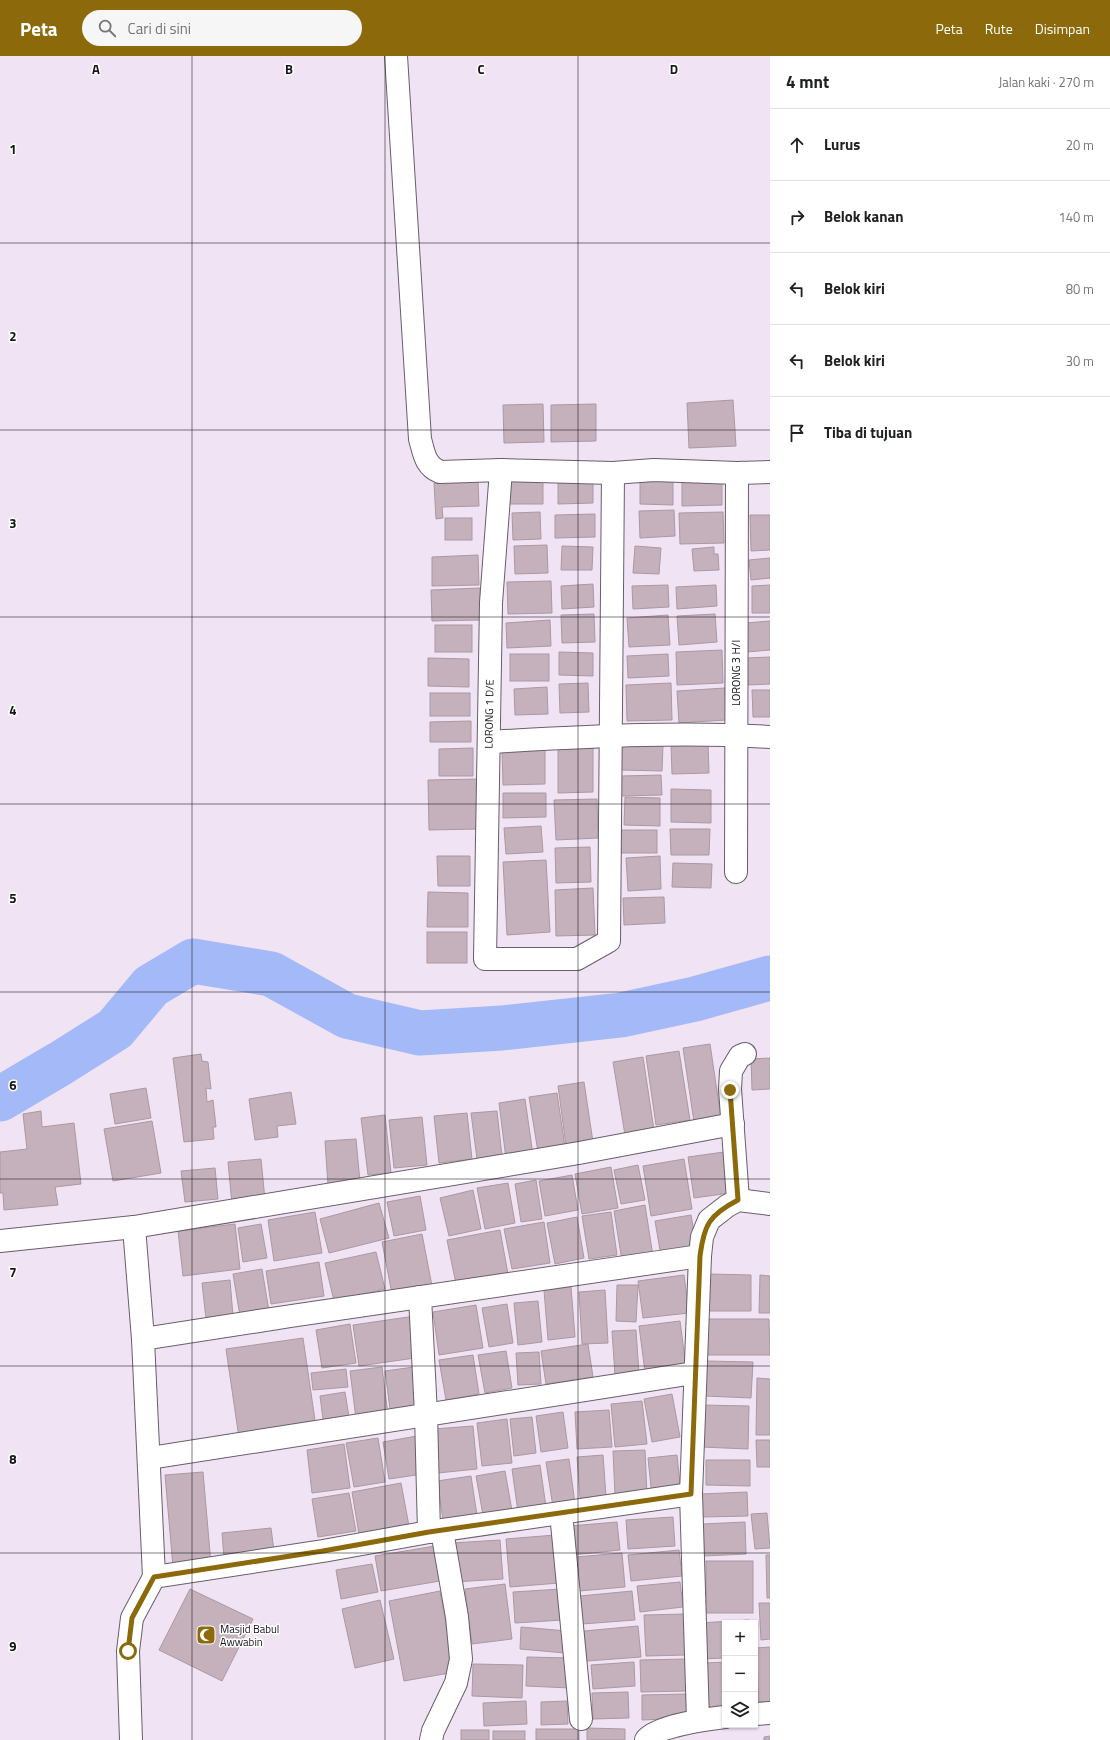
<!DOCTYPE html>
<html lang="id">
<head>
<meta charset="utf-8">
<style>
	body { margin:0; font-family:"Titillium Web",sans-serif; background:#f6f6f6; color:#202124 }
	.controls { position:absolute; right:12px; bottom:12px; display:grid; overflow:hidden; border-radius:0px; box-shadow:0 1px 3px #0004 }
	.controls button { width:36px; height:36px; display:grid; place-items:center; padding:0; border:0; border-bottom:1px solid #e0e0e0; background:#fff; color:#202124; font:20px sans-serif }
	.stop { position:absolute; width:12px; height:12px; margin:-9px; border:3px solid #8c6a0c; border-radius:50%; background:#fff }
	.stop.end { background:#8c6a0c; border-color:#fff; box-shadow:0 1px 4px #0008 }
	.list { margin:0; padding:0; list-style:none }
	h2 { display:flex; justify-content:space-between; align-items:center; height:52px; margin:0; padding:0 16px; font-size:17px }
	h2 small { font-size:13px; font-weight:400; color:#757577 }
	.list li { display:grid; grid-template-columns:26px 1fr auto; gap:12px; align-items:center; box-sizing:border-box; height:72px; padding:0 16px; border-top:1px solid #e0e0e0 }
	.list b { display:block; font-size:15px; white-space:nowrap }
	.list em { font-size:13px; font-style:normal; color:#757577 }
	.icon { flex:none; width:22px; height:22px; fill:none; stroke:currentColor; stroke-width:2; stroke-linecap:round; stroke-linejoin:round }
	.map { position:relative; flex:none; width:770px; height:1684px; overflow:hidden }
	header { display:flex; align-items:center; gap:24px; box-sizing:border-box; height:56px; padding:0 20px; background:#8c6a0c; color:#fff }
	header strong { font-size:19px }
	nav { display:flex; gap:22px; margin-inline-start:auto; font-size:14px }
	.search { width:280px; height:36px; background:#f6f6f6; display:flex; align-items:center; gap:10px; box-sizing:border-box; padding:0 14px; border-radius:22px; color:#757577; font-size:15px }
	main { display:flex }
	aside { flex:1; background:#fff }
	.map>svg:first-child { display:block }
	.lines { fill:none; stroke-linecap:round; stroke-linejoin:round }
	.river { stroke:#a4b9f7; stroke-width:45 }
	.building { fill:#c4b1bb; stroke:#ab98a2 }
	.minor-casing { stroke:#695e6c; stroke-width:24 }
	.minor { stroke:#fff; stroke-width:22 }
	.route { stroke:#8c6a0c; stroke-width:5 }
	.grid { fill:none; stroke:#181419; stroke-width:1; stroke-opacity:0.55 }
	.labels { text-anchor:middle; stroke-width:3; stroke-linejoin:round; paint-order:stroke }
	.street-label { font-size:11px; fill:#181419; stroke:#fff }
	.poi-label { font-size:11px; fill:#181419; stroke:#fff; text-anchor:start }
	.grid-label { font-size:13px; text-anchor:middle; font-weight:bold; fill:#181419; stroke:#fff; stroke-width:3; stroke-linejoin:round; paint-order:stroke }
</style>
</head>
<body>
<header>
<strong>Peta</strong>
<div class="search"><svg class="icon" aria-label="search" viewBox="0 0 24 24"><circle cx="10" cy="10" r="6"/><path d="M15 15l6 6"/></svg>Cari di sini</div>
<nav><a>Peta</a><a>Rute</a><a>Disimpan</a></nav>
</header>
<main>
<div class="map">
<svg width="770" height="1684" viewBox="0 0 770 1684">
	<rect width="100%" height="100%" fill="#f0e3f3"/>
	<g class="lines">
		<polyline class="river" points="0,1043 61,1007 115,973 151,930 193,905 271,918 347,960 420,977 502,972 621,959 695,943 770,922"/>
	</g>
	<g class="building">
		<polygon points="733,344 736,390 689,392 687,347"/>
		<polygon points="543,348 544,386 504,387 503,349"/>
		<polygon points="596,348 596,385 551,386 551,349"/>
		<polygon points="558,421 593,421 593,447 558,448"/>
		<polygon points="640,423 673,423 673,449 640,448"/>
		<polygon points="722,424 722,449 682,450 682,425"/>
		<polygon points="478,425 479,450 442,451 443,462 436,463 434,427"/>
		<polygon points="508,425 543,426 543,448 508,448"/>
		<polygon points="674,454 675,480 640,482 639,455"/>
		<polygon points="540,456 541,483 513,484 512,457"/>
		<polygon points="723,456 724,487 680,488 679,457"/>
		<polygon points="595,458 595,481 555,482 555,459"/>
		<polygon points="750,459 770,459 770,494 751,495"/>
		<rect x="445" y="462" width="27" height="22"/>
		<polygon points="547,489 548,517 515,518 514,490"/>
		<polygon points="562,490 593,491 592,514 561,514"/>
		<polygon points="635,490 661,492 659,518 633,517"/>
		<polygon points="714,491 714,498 718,498 719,514 694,515 692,493"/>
		<polygon points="478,499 479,529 432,530 432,501"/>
		<polygon points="770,502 770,522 751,524 749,504"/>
		<polygon points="551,525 552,557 508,558 507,526"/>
		<polygon points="593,528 594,551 562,553 561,530"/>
		<polygon points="668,529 669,551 633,553 632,530"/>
		<polygon points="716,529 717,550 677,553 676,531"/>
		<polygon points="770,529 770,557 752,557 752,530"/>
		<polygon points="480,532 481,564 432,565 431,534"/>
		<polygon points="594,558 595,586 562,587 561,559"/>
		<polygon points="715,558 717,586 679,589 677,560"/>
		<polygon points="668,559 670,589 629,591 627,562"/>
		<polygon points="550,564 551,590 507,592 506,567"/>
		<polygon points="770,565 770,594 747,596 746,567"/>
		<rect x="435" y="569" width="37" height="27"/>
		<polygon points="722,594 723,627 677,629 676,596"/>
		<polygon points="559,596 593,597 593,620 559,619"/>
		<rect x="510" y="598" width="39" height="27"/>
		<polygon points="668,598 669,620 628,622 627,600"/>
		<polygon points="770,601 770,628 748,629 747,602"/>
		<polygon points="428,602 469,603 469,631 428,630"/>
		<polygon points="588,627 589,656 560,657 559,628"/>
		<polygon points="671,627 672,664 627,665 626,629"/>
		<polygon points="547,631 548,658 515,659 514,633"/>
		<polygon points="725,632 726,664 679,667 677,635"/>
		<polygon points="752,634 770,634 770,661 753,661"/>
		<rect x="430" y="637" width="40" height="23"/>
		<polygon points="471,665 471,686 430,686 430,666"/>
		<polygon points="708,686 709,717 672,718 671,688"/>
		<polygon points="621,688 663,689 662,715 620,714"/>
		<polygon points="473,692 473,720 439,720 439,693"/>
		<polygon points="558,692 593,692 593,736 558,737"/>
		<polygon points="545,693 545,728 503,729 502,694"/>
		<polygon points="661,719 662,739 621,740 621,720"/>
		<polygon points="478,723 479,773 429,774 428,724"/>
		<polygon points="671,733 711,734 711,767 671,766"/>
		<polygon points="503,737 546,737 546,761 503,762"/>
		<polygon points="625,741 660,742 660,770 624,769"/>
		<polygon points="597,743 598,782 556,784 554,744"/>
		<polygon points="541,770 543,796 506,798 504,772"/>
		<polygon points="670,773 710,773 709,799 671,799"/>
		<rect x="619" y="774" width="38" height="23"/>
		<polygon points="590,791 591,826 556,827 555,792"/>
		<polygon points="437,800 470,800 470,830 438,830"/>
		<polygon points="660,800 661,833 628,835 626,802"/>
		<polygon points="546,804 550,876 507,879 503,806"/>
		<polygon points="673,807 712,808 711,832 672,831"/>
		<polygon points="593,832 595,879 556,880 555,834"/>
		<polygon points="428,836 468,837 468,871 427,871"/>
		<polygon points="664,841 665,867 624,869 623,842"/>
		<rect x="427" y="876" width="40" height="31"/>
		<polygon points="710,988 721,1062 694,1066 683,992"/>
		<polygon points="679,995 690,1064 656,1069 646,1000"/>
		<polygon points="201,998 202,1005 208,1006 211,1033 206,1032 207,1046 213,1044 216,1071 213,1071 214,1083 184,1086 173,1002"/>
		<polygon points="643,1001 654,1074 625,1079 613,1006"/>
		<polygon points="770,1002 770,1033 752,1034 751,1003"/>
		<polygon points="584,1026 594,1093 567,1097 558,1030"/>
		<polygon points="146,1032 151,1062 115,1068 110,1038"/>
		<polygon points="291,1036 296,1068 277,1070 278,1081 255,1084 249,1043"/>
		<polygon points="557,1037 566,1098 539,1102 529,1041"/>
		<polygon points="525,1043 533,1099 506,1103 499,1047"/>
		<polygon points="41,1055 42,1071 74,1067 81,1128 55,1131 58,1149 4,1154 3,1137 0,1137 0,1096 27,1093 23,1058"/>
		<polygon points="497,1055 502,1100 477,1103 471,1057"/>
		<polygon points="467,1057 472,1103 439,1107 434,1060"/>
		<polygon points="385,1059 391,1117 368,1119 361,1062"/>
		<polygon points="422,1061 427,1109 394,1112 389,1064"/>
		<polygon points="152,1065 161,1117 113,1125 104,1073"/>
		<polygon points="356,1083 360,1126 328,1129 325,1085"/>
		<polygon points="724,1096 730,1137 694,1142 688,1101"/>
		<polygon points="261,1103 265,1144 232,1148 228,1106"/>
		<polygon points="684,1103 692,1153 651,1160 643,1110"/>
		<polygon points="638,1109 645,1144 621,1148 614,1114"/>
		<polygon points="611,1111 618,1152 582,1158 575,1118"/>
		<polygon points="215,1112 218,1143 185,1146 181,1115"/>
		<polygon points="572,1119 578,1154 545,1160 539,1125"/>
		<polygon points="536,1124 542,1163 521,1166 515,1128"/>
		<polygon points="508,1127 515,1167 485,1173 477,1132"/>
		<polygon points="473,1134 481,1173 449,1180 440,1142"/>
		<polygon points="420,1140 426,1174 394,1180 387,1146"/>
		<polygon points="379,1147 389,1182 329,1197 320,1163"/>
		<polygon points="645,1149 653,1200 622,1205 614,1155"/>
		<polygon points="315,1156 322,1197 274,1205 268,1164"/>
		<polygon points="611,1156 617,1199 589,1203 582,1160"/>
		<polygon points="691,1159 697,1194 661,1200 655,1165"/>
		<polygon points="577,1161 584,1202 555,1208 547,1167"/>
		<polygon points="544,1166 550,1207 512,1213 504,1173"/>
		<polygon points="235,1168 240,1213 183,1220 178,1175"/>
		<polygon points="261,1168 267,1202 243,1206 238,1172"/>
		<polygon points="500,1174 508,1218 456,1228 447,1184"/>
		<polygon points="422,1178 432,1230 392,1238 382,1186"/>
		<polygon points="376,1196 385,1233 334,1245 325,1207"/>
		<polygon points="319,1206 324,1240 271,1248 266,1215"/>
		<polygon points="262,1213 269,1255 240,1260 233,1218"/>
		<polygon points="709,1218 751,1219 751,1255 709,1255"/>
		<polygon points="684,1219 689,1257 643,1262 638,1225"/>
		<polygon points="760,1219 770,1220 770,1257 759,1257"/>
		<polygon points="230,1224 233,1260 206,1263 202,1227"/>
		<polygon points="617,1229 638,1229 636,1266 616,1265"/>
		<polygon points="571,1231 575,1281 548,1284 544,1234"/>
		<polygon points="605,1234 608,1287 582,1288 579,1236"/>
		<polygon points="538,1245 542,1286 518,1289 514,1247"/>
		<polygon points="507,1248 513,1287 489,1291 482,1252"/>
		<polygon points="476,1249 483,1292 439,1299 433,1256"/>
		<polygon points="415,1260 422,1301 359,1310 353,1269"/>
		<polygon points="704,1263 769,1263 770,1299 704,1299"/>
		<polygon points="680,1265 686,1311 645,1316 639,1270"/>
		<polygon points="350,1268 356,1307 322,1312 316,1274"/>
		<polygon points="636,1274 639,1318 615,1319 612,1275"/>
		<polygon points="303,1282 316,1371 239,1382 226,1293"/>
		<polygon points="588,1288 593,1321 546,1328 541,1295"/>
		<polygon points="506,1295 512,1332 485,1337 478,1299"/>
		<polygon points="539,1296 541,1328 518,1329 516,1297"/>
		<polygon points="473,1299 479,1338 446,1344 439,1304"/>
		<polygon points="707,1305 753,1306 751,1342 705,1340"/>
		<polygon points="382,1311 388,1359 356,1363 350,1315"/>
		<polygon points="414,1311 420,1349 390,1353 385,1315"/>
		<polygon points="346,1313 348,1331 313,1334 311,1317"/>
		<polygon points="757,1322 770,1323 770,1379 756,1379"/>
		<polygon points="345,1336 350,1368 324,1371 320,1340"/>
		<polygon points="672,1338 680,1381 652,1386 644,1343"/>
		<polygon points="642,1345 647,1388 615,1391 611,1348"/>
		<polygon points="702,1349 749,1350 748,1393 701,1391"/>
		<polygon points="609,1354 612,1391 577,1393 575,1356"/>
		<polygon points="563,1356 568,1392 541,1396 536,1360"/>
		<polygon points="532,1361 536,1397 514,1400 510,1363"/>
		<polygon points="507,1363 512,1407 482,1410 477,1367"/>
		<polygon points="473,1370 477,1413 438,1417 434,1373"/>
		<polygon points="417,1380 423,1418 389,1423 383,1386"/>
		<polygon points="378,1382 385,1426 354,1431 346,1387"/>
		<polygon points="756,1384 770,1384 770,1411 757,1411"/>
		<polygon points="344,1388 350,1432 312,1437 307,1394"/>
		<polygon points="645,1394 647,1439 615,1440 613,1395"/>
		<polygon points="603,1399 606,1440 580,1442 577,1401"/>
		<polygon points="677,1399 681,1438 652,1441 648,1402"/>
		<polygon points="569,1403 575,1448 553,1451 546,1406"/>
		<polygon points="706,1404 750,1404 750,1430 706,1429"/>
		<polygon points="540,1409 546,1451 518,1456 512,1413"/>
		<polygon points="505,1415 512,1455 483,1459 476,1420"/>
		<polygon points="203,1416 211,1508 173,1511 165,1419"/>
		<polygon points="471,1420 478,1466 444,1470 437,1425"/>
		<polygon points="401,1427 409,1470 359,1478 352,1436"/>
		<polygon points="747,1436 748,1460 702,1461 701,1438"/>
		<polygon points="349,1437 356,1475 318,1481 312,1443"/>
		<polygon points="767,1457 770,1492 755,1493 751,1458"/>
		<polygon points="673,1461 675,1490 628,1493 626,1464"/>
		<polygon points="617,1466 620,1494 573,1499 570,1470"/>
		<polygon points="745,1466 746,1498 704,1500 703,1468"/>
		<polygon points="271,1472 274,1495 224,1501 222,1477"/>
		<polygon points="555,1479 559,1527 510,1531 506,1483"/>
		<polygon points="500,1484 503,1523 454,1526 452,1487"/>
		<polygon points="435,1490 440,1525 381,1535 375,1500"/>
		<polygon points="679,1494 682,1520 631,1525 628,1499"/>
		<polygon points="622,1497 625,1531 579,1535 576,1501"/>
		<polygon points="766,1499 770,1499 770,1542 767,1542"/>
		<rect x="706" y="1505" width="47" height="52"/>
		<polygon points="372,1508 378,1536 341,1543 336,1514"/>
		<polygon points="680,1526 683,1551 640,1556 637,1530"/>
		<polygon points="505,1528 512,1583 472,1588 465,1533"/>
		<polygon points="190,1533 253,1563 222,1625 159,1594"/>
		<polygon points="561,1533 563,1564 515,1567 513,1536"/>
		<polygon points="440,1535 455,1616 404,1625 389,1545"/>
		<polygon points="632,1535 635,1564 582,1568 580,1540"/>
		<polygon points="380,1544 394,1603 355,1612 342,1553"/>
		<polygon points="759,1547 770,1547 770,1583 761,1584"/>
		<polygon points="685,1558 686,1599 646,1600 644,1559"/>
		<polygon points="749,1564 749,1567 725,1567 725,1602 701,1603 699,1567"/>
		<polygon points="638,1570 641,1601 587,1605 584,1575"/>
		<polygon points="521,1571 567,1575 565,1597 520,1593"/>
		<polygon points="770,1591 770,1650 759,1651 756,1592"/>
		<polygon points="527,1601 571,1602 570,1632 526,1630"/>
		<polygon points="686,1603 687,1635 641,1636 640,1604"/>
		<polygon points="634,1606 635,1630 593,1633 591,1609"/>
		<polygon points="725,1606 725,1651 709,1652 706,1607"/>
		<polygon points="473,1608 523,1609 522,1642 472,1640"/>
		<polygon points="628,1636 629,1662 593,1663 592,1637"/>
		<polygon points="686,1638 687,1662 642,1664 642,1639"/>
		<polygon points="526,1645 527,1668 484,1670 483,1647"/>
		<polygon points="567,1645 568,1668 541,1669 541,1646"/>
		<polygon points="587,1672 625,1673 625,1684 587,1684"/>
		<rect x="536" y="1673" width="43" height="11"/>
		<rect x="461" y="1674" width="28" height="10"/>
		<rect x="493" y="1675" width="32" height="9"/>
		<polygon points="770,1680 770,1684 764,1684 764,1681"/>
	</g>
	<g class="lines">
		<defs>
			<g id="minor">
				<path d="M396,0L420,383C424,397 425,410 440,416L501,414L613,417L654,414L737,417L770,416"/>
				<polyline points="501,414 491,547 485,903 577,903 609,885 613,417"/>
				<path d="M489,686C583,681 676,675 770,681"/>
				<polyline points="736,816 737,417"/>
				<polyline points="738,1144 730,1033 731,1015 740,1000 745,998"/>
				<polyline points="134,1171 143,1283 154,1521 323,1495 429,1476 691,1438"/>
				<polyline points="0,1185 134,1171 579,1097 733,1068"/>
				<polyline points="420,1241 426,1358 429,1476"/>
				<polyline points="143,1283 291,1260 700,1200"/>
				<polyline points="150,1402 694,1317"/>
				<polyline points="561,1457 581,1663"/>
				<polyline points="755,1658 770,1657"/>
				<polyline points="698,1664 691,1438 700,1200 702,1181 709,1164 727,1150 738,1144 770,1148"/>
				<polyline points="131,1684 128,1595 132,1562 154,1521"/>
				<polyline points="431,1684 433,1675 456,1627 461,1603 457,1561 442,1475"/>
				<path d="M646,1684C656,1670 708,1663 725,1661"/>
			</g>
		</defs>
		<use href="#minor" class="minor-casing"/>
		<use href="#minor" class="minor"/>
	</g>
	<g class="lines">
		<path class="route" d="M128,1595L132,1562L154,1521L323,1495L429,1476L691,1438L700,1200C704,1169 709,1159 738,1144L730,1034"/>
	</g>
	<path class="grid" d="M192,0V1684M385,0V1684M578,0V1684M0,187H770M0,374H770M0,561H770M0,748H770M0,936H770M0,1123H770M0,1310H770M0,1497H770"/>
	<defs>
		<symbol id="mosque-square" viewBox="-11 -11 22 22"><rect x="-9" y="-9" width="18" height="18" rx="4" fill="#8c6a0c" stroke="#fff"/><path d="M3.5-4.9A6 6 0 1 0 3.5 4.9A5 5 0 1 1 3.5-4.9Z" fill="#fff"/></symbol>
	</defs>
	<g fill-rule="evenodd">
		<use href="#mosque-square" x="195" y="1568" width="22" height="22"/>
	</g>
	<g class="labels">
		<g class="street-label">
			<text transform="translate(736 617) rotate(-90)" y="4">LORONG 3 H/I</text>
			<text transform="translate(489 658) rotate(-89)" y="4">LORONG 1 D/E</text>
		</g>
		<g class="poi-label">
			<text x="220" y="1577">Masjid Babul<tspan x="220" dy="13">Awwabin</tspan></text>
		</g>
	</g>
	<g class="grid-label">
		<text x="96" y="18">A</text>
		<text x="289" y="18">B</text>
		<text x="481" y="18">C</text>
		<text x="674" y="18">D</text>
		<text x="13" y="98">1</text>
		<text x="13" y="285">2</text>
		<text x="13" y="472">3</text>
		<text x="13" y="659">4</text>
		<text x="13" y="847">5</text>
		<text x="13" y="1034">6</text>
		<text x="13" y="1221">7</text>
		<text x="13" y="1408">8</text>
		<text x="13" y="1595">9</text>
	</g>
</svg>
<div class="controls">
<button>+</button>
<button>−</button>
<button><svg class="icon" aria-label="layers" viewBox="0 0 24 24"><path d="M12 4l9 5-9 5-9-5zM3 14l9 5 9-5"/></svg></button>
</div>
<div class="stop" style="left:128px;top:1595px"></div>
<div class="stop end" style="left:730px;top:1034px"></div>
</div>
<aside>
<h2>4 mnt<small>Jalan kaki · 270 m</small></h2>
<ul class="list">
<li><svg class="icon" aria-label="ahead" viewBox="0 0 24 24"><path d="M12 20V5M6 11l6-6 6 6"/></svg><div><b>Lurus</b></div><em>20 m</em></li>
<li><svg class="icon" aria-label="right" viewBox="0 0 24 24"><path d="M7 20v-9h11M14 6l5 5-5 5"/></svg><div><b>Belok kanan</b></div><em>140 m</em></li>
<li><svg class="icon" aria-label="left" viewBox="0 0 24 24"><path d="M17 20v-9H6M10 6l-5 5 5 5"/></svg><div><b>Belok kiri</b></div><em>80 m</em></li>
<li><svg class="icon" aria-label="left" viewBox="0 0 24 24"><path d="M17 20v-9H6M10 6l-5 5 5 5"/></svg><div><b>Belok kiri</b></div><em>30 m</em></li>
<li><svg class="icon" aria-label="arrive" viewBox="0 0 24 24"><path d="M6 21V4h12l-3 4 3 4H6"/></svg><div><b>Tiba di tujuan</b></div></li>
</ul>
</aside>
</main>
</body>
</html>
